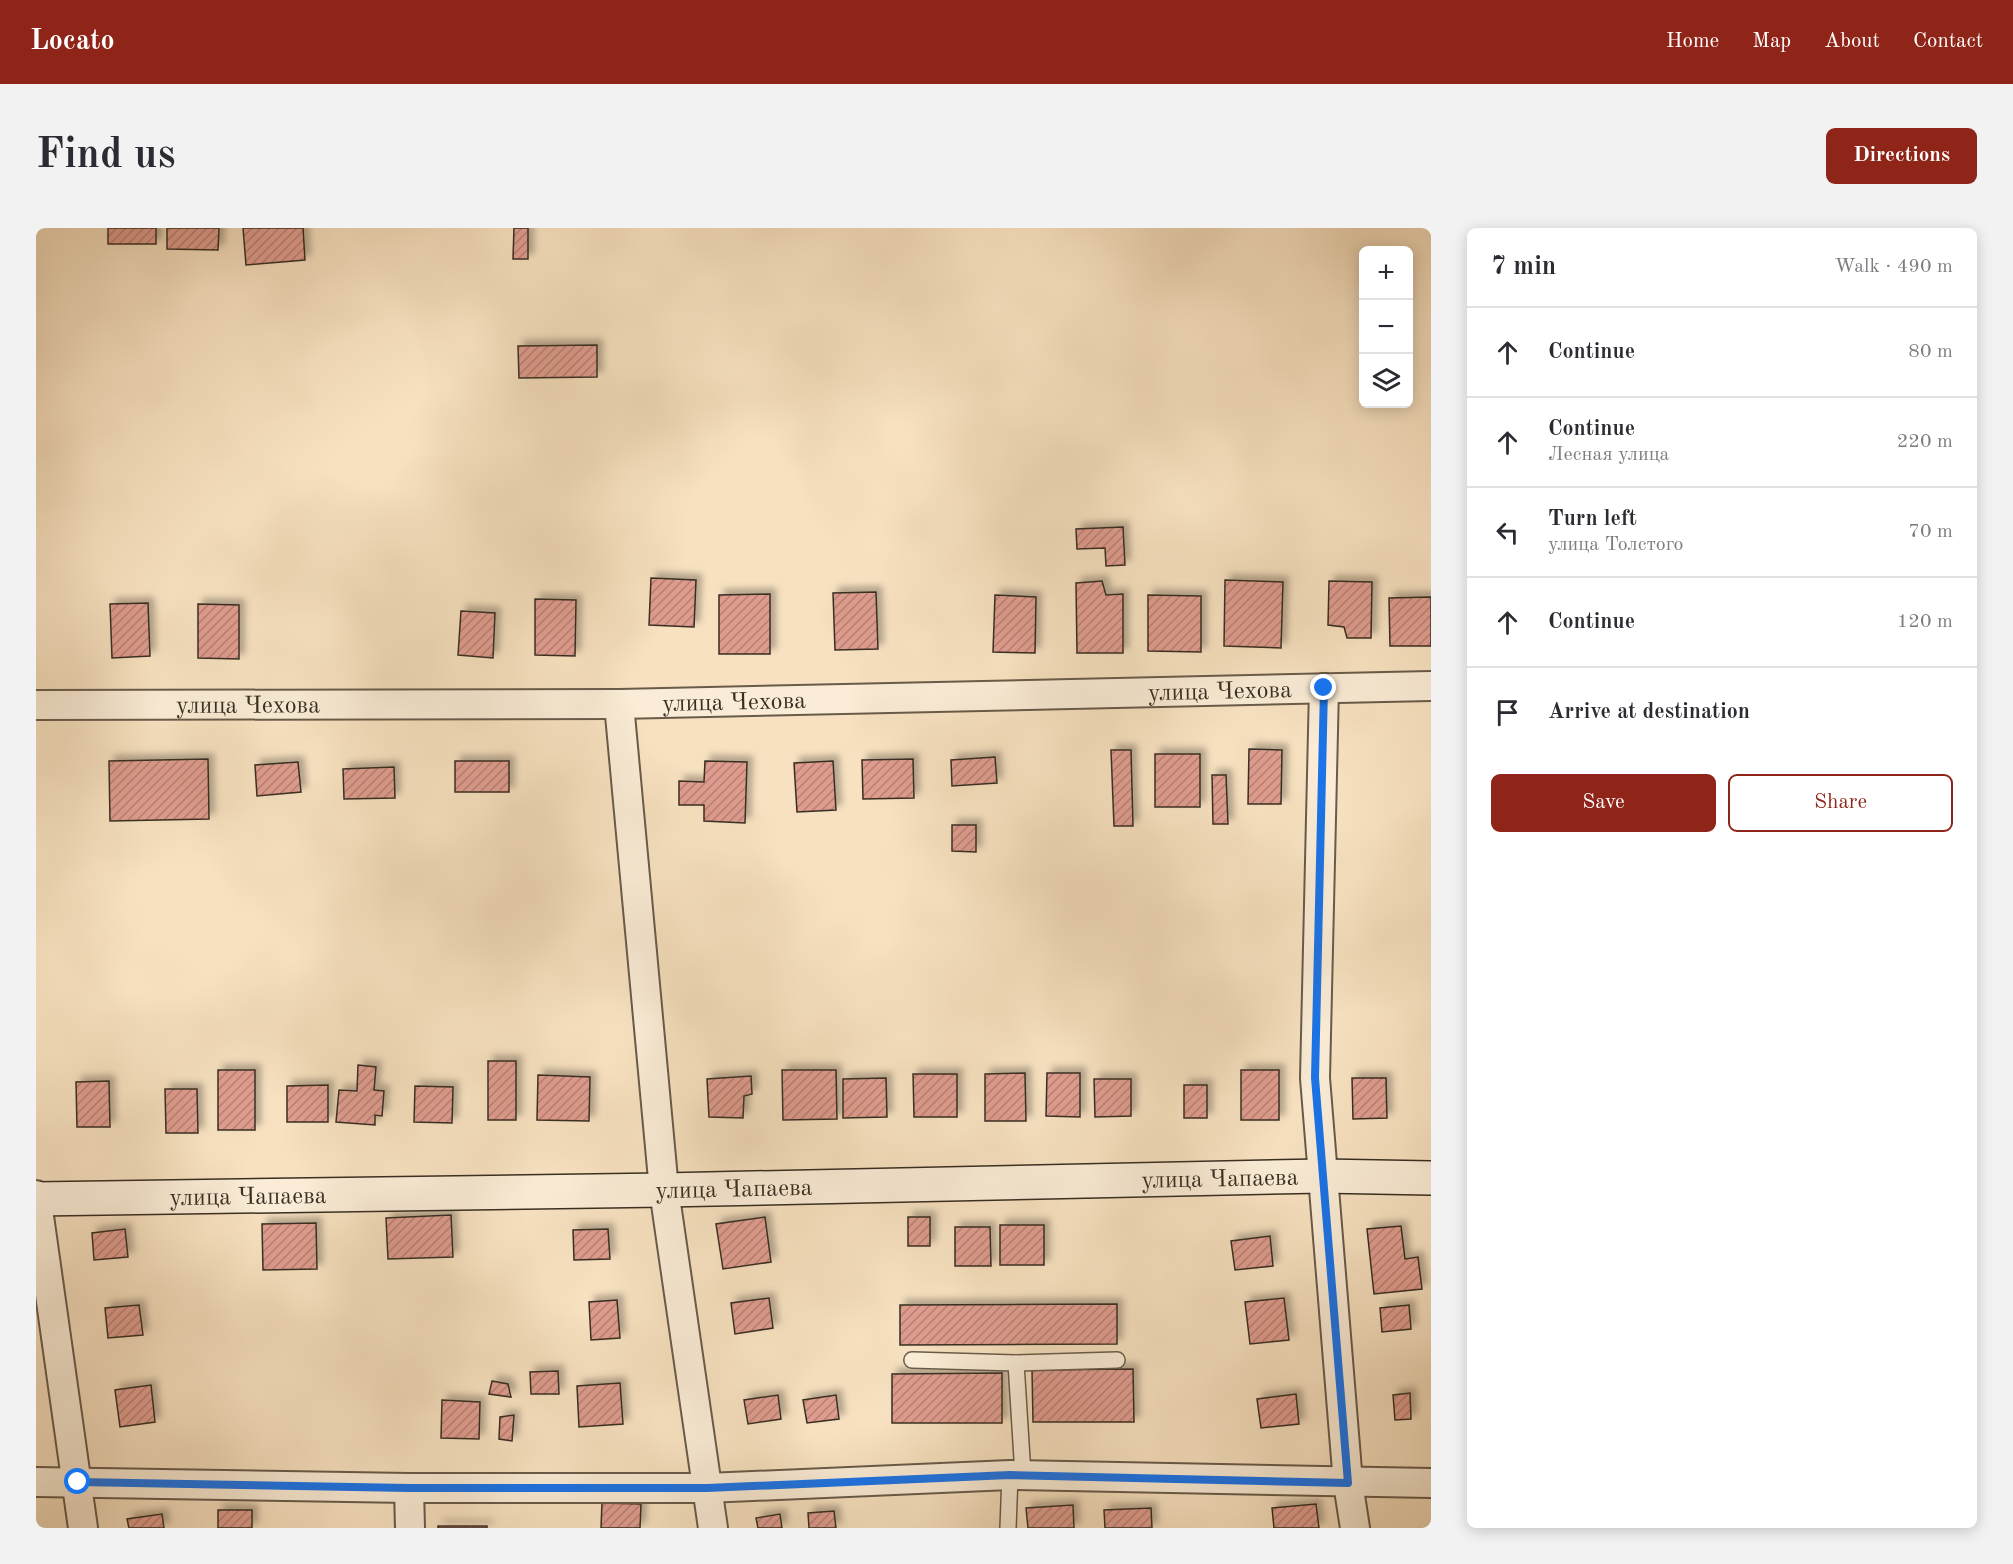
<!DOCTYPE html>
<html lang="en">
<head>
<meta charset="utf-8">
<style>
	body { margin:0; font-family:"Old Standard TT",serif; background:#f2f2f3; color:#2b2b33 }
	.controls { position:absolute; right:18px; top:18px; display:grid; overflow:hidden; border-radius:9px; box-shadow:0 3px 15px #0003 }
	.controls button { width:54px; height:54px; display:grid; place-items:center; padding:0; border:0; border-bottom:2px solid #e1e1e2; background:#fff; color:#2b2b33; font:30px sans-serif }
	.stop { position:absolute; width:18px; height:18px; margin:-14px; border:4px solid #1a73e8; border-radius:50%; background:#fff }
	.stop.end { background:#1a73e8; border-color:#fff; box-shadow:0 2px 6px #0008 }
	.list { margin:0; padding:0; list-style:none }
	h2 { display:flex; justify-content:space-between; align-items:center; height:78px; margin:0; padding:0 24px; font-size:26px }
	h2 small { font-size:20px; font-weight:400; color:#7c7c81 }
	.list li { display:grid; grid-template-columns:39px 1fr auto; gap:18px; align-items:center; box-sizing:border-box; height:90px; padding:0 24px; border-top:2px solid #e1e1e2 }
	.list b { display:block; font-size:22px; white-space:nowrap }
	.list p { margin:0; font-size:20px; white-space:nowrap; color:#7c7c81 }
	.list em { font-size:20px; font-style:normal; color:#7c7c81 }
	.actions { display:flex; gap:12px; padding:18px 24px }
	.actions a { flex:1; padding:14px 0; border:2px solid #8f2418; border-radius:9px; text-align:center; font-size:21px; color:#8f2418 }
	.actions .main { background:#8f2418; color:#fff }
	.icon { flex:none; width:33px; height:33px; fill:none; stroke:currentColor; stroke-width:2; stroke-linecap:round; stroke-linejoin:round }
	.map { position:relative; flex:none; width:1395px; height:1300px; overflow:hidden; border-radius:9px }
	header { display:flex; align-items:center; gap:36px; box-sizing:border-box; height:84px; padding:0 30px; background:#8f2418; color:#fff }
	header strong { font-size:28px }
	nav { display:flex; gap:33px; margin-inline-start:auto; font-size:21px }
	.intro { display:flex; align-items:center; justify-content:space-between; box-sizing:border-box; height:144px; padding:0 36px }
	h1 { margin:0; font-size:42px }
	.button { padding:15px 27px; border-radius:9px; background:#8f2418; color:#fff; font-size:21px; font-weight:700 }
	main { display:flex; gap:36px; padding:0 36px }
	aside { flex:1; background:#fff; border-radius:9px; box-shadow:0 3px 15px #0003 }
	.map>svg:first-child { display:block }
	.building { fill:url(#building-hatch); stroke:#382e22; stroke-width:1.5; filter:url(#shadow) }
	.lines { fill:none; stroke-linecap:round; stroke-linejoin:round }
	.lane-casing { stroke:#685b4a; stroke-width:18 }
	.street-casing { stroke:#685b4a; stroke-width:32 }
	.secondary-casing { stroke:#382e22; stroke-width:36 }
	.lane { stroke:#faecd6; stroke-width:15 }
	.street { stroke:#faecd6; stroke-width:28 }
	.secondary { stroke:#faecd6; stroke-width:33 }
	.route { stroke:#1a73e8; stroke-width:8 }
	.labels { text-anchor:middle; stroke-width:6; stroke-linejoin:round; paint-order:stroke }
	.street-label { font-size:24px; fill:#382e22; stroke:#faecd6 }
</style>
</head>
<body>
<header>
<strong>Locato</strong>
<nav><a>Home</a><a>Map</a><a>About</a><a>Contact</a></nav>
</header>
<div class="intro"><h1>Find us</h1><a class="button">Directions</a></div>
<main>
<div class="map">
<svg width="1395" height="1300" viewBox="0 0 1395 1300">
	<defs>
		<pattern id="building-hatch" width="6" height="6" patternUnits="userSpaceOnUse" patternTransform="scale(1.5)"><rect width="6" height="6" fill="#df9c8e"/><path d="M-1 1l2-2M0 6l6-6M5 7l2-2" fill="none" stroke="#b68074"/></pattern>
		<filter id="shadow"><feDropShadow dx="5.5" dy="-5.5" stdDeviation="3" flood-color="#0004"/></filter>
	</defs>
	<rect width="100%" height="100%" fill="#f7e1c0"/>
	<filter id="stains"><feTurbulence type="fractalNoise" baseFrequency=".00333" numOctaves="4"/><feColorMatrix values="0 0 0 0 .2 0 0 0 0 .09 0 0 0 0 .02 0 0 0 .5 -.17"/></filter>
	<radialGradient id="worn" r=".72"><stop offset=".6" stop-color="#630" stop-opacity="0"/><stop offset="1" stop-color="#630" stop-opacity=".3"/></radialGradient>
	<g class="building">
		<rect x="72" y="0" width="48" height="16"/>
		<polygon points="131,0 183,0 182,22 131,21"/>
		<polygon points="207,0 267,0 269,32 210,37"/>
		<polygon points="478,0 492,0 492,31 477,31"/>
		<polygon points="561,117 561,149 483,150 482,118"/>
		<polygon points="1087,299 1089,337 1070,338 1069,320 1041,321 1040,301"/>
		<polygon points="615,350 660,352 658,399 613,397"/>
		<polygon points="1189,352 1247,354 1245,420 1188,418"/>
		<polygon points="1066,353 1070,367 1087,366 1087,425 1041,425 1040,355"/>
		<polygon points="1293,353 1336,354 1335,410 1311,410 1308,399 1292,397"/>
		<polygon points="840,364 842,421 799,422 797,365"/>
		<polygon points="734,366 734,426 683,426 683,367"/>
		<polygon points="959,367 1000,369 999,425 957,424"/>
		<polygon points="1112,367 1165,368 1165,424 1112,423"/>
		<polygon points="1395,369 1395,418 1354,418 1353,370"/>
		<polygon points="499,371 540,372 539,428 499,427"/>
		<polygon points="112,375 114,428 76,430 74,376"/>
		<polygon points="162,376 203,377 203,431 162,430"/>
		<polygon points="425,383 459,385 457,430 422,427"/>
		<polygon points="1213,521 1246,522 1245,576 1212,576"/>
		<polygon points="1075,522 1095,522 1097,598 1078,598"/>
		<rect x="1119" y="526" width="45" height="53"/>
		<polygon points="959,529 961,555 916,558 915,532"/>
		<polygon points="172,531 173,591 74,593 73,533"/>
		<polygon points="877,531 878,570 827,571 826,532"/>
		<rect x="419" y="533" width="54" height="31"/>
		<polygon points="669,533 711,534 709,595 668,593 668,577 643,577 643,553 668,554"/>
		<polygon points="797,533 800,582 761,584 758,535"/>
		<polygon points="262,534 265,564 221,568 219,537"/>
		<polygon points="358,539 359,570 308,571 307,541"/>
		<polygon points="1176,547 1190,547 1192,596 1177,596"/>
		<polygon points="916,597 940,597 940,624 916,623"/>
		<rect x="452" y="833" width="28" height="59"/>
		<polygon points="322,837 340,839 338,862 348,863 346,888 339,887 339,897 300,894 303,862 321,863"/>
		<rect x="182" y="842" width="37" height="60"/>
		<polygon points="746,842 800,842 801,891 747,892"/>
		<rect x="1205" y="842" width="38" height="50"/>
		<polygon points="989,845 990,893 949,893 949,846"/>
		<polygon points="1011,845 1044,845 1044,889 1010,888"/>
		<polygon points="877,846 921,846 921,889 878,889"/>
		<polygon points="502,847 554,849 553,893 501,892"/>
		<polygon points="715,848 716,866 708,868 707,890 673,889 671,851"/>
		<polygon points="850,850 851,889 807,890 807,851"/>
		<polygon points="1316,850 1350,850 1351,890 1317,891"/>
		<polygon points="1058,851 1095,851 1095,888 1059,889"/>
		<polygon points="73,853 74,899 41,899 40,854"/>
		<polygon points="292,857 292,894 251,894 251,858"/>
		<rect x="1148" y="857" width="23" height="33"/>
		<polygon points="379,858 417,859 416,895 378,894"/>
		<polygon points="129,861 161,861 162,905 130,905"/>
		<polygon points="415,987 417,1029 352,1031 350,990"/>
		<polygon points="729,989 735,1034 687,1041 680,996"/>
		<rect x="872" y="989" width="22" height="29"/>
		<polygon points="280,995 281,1041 227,1042 226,996"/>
		<rect x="964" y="997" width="44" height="40"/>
		<polygon points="1365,998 1369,1031 1382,1029 1386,1061 1338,1066 1331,1001"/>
		<polygon points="919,999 954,999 955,1038 919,1038"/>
		<polygon points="89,1001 92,1029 58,1032 56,1005"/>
		<polygon points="572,1001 574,1031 538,1032 537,1002"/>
		<polygon points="1234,1008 1237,1038 1199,1042 1195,1013"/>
		<polygon points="733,1070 737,1100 699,1106 695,1075"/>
		<polygon points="1248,1070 1253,1112 1214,1116 1209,1074"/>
		<polygon points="581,1072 584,1110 555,1112 553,1074"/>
		<polygon points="1081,1076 1081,1116 864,1117 864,1077"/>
		<polygon points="103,1077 107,1107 72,1110 69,1080"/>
		<polygon points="1373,1077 1375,1101 1346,1104 1344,1080"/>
		<polygon points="1097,1141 1098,1194 997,1194 996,1142"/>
		<polygon points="522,1143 523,1166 495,1166 494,1144"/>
		<polygon points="966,1145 966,1195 856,1195 856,1146"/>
		<polygon points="456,1153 472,1156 475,1169 453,1166"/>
		<polygon points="584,1155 587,1196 543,1199 541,1158"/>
		<polygon points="115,1157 119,1194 84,1199 79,1162"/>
		<polygon points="1374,1165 1375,1191 1359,1192 1357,1167"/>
		<polygon points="1260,1166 1263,1196 1225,1200 1221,1171"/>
		<polygon points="742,1167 745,1191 712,1196 708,1172"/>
		<polygon points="800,1167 803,1191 771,1195 767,1172"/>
		<polygon points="406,1172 444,1174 443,1211 405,1210"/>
		<polygon points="478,1187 476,1213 463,1211 464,1189"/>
		<polygon points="566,1275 605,1276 604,1300 565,1300"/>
		<polygon points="1280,1276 1283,1300 1238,1300 1236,1280"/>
		<polygon points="1037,1277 1038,1300 992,1300 990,1280"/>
		<polygon points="1115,1280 1116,1300 1069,1300 1068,1282"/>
		<rect x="182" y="1282" width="34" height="18"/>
		<polygon points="798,1283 800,1300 773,1300 772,1285"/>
		<polygon points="126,1286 128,1300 93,1300 91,1291"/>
		<polygon points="744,1286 746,1300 722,1300 720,1290"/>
		<rect x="402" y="1298" width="49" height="2"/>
	</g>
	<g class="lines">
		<defs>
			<g id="lane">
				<polyline points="876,1132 980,1135 1081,1132"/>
				<polyline points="980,1135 987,1247"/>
				<polyline points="972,1300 974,1247"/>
			</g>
			<g id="street">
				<polyline points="1288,460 1279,850 1312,1255 1319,1300"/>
				<polyline points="583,476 628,962 677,1300"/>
				<path id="s1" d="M0,477L583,476L1395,458"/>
				<polyline points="0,967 47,1300"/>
				<polyline points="0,1254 373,1260 671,1260 974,1247 1395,1255"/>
				<polyline points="373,1260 374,1300"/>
			</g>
			<g id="secondary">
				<path id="s2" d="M0,971L628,962L1286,948L1395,950"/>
			</g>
		</defs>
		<use href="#lane" class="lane-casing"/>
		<use href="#street" class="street-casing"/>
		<use href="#secondary" class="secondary-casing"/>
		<use href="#lane" class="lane"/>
		<use href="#street" class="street"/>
		<use href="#secondary" class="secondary"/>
	</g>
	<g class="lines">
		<polyline class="route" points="42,1254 373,1260 671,1260 974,1247 1312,1255 1279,850 1288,460"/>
	</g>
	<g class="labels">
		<g class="street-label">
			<text dy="8" stroke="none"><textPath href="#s1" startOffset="1184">улица Чехова</textPath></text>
			<text dy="8" stroke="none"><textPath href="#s1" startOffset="698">улица Чехова</textPath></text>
			<text dy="8" stroke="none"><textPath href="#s1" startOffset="212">улица Чехова</textPath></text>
			<text dy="8" stroke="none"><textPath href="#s2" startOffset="1184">улица Чапаева</textPath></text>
			<text dy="8" stroke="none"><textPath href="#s2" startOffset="698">улица Чапаева</textPath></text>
			<text dy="8" stroke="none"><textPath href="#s2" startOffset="212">улица Чапаева</textPath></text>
		</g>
	</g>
	<rect width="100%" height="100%" filter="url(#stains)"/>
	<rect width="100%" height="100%" fill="url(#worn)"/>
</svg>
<div class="controls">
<button>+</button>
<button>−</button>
<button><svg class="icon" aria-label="layers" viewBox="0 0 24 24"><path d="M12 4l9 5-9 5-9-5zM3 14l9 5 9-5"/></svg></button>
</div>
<div class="stop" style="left:42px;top:1254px"></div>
<div class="stop end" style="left:1288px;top:460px"></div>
</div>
<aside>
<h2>7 min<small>Walk · 490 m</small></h2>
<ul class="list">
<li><svg class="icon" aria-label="ahead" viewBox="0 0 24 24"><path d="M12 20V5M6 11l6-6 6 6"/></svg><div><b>Continue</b></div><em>80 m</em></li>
<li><svg class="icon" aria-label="ahead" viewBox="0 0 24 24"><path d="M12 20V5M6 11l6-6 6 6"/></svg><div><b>Continue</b><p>Лесная улица</p></div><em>220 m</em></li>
<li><svg class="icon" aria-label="left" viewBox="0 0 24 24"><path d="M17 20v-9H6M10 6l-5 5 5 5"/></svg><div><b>Turn left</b><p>улица Толстого</p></div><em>70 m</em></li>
<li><svg class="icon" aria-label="ahead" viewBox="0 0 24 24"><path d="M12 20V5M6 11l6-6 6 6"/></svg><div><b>Continue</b></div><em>120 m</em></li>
<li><svg class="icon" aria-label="arrive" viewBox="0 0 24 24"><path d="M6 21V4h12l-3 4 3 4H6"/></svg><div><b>Arrive at destination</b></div></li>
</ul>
<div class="actions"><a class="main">Save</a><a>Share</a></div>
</aside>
</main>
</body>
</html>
